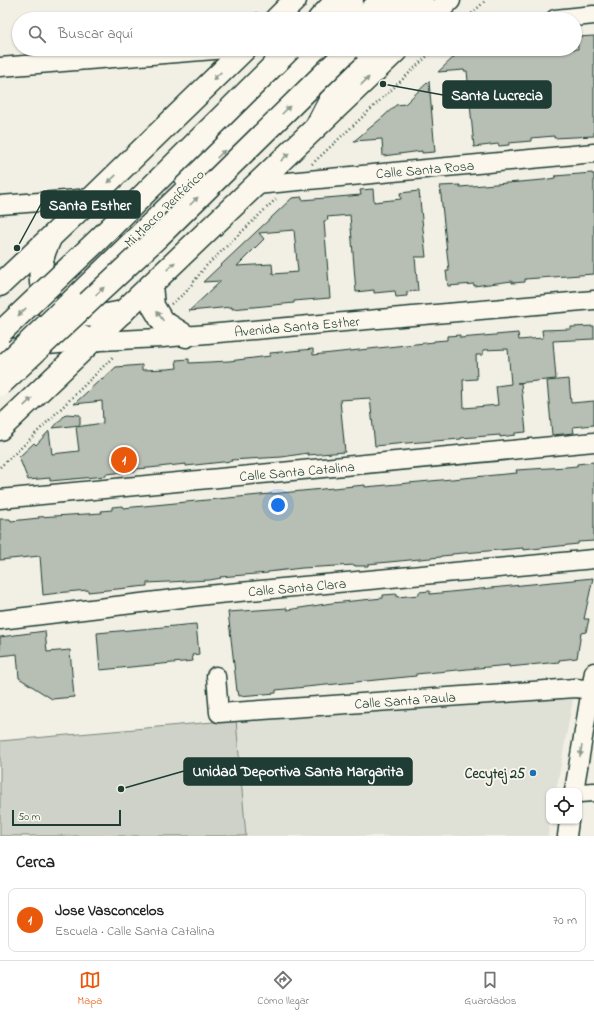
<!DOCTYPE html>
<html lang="es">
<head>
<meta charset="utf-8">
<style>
	body { margin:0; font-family:"Indie Flower",sans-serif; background:#f2f2f2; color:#222 }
	.controls { position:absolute; right:12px; bottom:12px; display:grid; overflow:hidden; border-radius:8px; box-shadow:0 1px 3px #0004 }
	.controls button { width:36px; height:36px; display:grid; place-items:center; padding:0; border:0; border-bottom:1px solid #e0e0e0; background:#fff; color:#222; font:20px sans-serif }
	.scale { position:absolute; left:12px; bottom:10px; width:109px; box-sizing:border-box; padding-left:4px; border:2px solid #1f3d34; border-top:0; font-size:11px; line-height:14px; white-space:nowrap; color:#1f3d34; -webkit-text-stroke:3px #fbf7ec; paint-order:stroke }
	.you { position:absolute; left:278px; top:505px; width:14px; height:14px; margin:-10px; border:3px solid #fff; border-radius:50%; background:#1a73e8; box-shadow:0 0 0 6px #1a73e833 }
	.badge { display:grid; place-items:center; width:26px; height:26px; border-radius:50%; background:#ea580c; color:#fff; font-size:13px; font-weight:700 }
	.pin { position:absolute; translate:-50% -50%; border:2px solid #fff; box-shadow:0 1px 4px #0006 }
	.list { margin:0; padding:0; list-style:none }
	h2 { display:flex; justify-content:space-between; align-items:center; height:52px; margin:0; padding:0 16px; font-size:17px }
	h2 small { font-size:13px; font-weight:400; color:#767676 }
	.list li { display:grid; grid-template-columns:26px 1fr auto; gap:12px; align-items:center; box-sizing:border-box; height:64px; margin:0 8px 8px; padding:0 8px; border:1px solid #e0e0e0; border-radius:8px }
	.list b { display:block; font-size:15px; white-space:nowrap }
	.list p { margin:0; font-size:13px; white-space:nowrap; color:#767676 }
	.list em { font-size:13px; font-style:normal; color:#767676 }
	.icon { flex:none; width:22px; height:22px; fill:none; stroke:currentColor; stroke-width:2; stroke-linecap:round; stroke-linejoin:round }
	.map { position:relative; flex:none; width:594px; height:836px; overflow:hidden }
	.search { position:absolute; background:#fff; box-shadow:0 1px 3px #0004; left:12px; right:12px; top:12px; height:44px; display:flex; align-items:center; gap:10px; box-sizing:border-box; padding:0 14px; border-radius:22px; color:#767676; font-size:15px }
	.sheet { height:124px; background:#fff }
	nav { display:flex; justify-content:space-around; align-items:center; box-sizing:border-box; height:56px; border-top:1px solid #e0e0e0; background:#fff; font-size:11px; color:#767676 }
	nav a { display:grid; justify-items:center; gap:2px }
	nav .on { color:#ea580c }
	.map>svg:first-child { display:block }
	.built { fill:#e0e1d6 }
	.green { fill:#cfd2c8; stroke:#77887e }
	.building { fill:#b7beb3; stroke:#1f3d34; fill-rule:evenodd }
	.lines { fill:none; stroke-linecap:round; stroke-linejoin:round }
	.minor-casing { stroke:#1f3d34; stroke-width:21 }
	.major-casing { stroke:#1f3d34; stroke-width:25 }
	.highway-casing { stroke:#1f3d34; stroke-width:25 }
	.path { stroke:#1f3d34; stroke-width:2.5; stroke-dasharray:1 3; stroke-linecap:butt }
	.minor { stroke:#fbf7ec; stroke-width:18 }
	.major { stroke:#fbf7ec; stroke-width:22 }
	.highway { stroke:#fbf7ec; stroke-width:22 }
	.minor-bridge-casing { stroke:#1f3d34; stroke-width:21; stroke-linecap:butt }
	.highway-bridge-casing { stroke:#1f3d34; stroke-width:25; stroke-linecap:butt }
	.minor-bridge { stroke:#fbf7ec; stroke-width:18 }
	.highway-bridge { stroke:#fbf7ec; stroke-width:22 }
	.oneway { fill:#8d9a90 }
	.poi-dot { fill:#1f6fb2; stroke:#fbf7ec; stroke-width:1.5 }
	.labels { text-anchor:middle; stroke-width:3.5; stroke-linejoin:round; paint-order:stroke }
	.street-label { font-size:14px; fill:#1f3d34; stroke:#fbf7ec }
	.poi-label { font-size:14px; font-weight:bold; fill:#1f3d34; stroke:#fbf7ec; text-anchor:end }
	.leader { fill:none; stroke:#1f3d34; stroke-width:1.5 }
	.callout-dot { fill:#1f3d34; stroke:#fbf7ec; stroke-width:1.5 }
	.callout { fill:#1f3d34; stroke:#1f3d34; stroke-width:1.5 }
	.callout-label { font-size:15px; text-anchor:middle; font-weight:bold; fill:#fff }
</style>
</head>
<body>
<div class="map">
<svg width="594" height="836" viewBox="0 0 594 836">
	<rect width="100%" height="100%" fill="#f2f0e5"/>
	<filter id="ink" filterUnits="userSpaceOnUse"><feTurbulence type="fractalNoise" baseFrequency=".025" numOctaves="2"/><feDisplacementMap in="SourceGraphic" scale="8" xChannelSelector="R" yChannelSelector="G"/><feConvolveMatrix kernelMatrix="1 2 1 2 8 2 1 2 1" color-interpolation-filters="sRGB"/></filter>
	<g filter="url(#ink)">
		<polygon class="built" points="574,694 556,791 549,791 549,821 550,821 548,836 246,836 236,720"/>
		<polygon class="green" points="236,720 246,836 0,836 0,741"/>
		<g class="building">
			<polygon points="594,36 594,136 554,138 554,136 531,138 531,141 509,143 509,145 499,146 498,144 474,147 467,71 464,71 464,70 438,72 456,55 468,54 468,50 475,49 578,49 577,37"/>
			<polygon points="429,81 435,152 422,153 422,151 383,156 382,139 354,141 383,117 396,105 405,104"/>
			<polygon points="592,173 592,174 594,174 594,274 525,279 525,282 512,283 512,281 474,286 474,284 448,286 446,271 449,271 440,186 460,185 460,187 543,180 555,178 555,176"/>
			<path d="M373,189L374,202L401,199L400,193L419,191L426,257H415L418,291L407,292V296L396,297L395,291L374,293V290L356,292L350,215L327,217L328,220L324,221L330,298L294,301V303L264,306L232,309V307L189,311L221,281L203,282L292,198L302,197V200L361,195L360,190ZM294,230L298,272L273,274L272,264L237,266L264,239L259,233Z"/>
			<path d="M594,326V339L553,341L556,379L517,383H521L526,432L515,433V435L500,437V435L461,438V439L407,443L375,446L370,398L340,400L345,452L308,455V453L282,457L231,460L232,461L186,466V464L149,468L136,469V471L106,474V476L50,481V478L28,480L19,457L34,443L36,445L49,431L52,454L79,451L76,427L103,423L102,401L74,404L101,379L102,380L116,367L142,365V370L168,369L177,368L176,360L189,359V363L229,361L270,356V353L313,349V355L434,342V341L447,340V336L460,335V338L518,333L519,340L543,338L542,330L571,329V327ZM508,349L511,384L496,386L498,405L464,408L463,380L477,379L476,355H483V350Z"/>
			<polygon points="569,379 571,403 594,401 594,425 573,427 574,433 552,435 547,381"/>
			<polygon points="66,414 80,415 80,425 53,428"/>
			<polygon points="594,462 594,541 578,542 578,544 523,550 523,548 452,554 452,555 441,556 441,557 368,564 368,566 355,566 355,565 302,568 268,572 268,573 220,577 221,578 210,580 147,583 147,586 88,592 88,590 66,592 43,595 40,556 0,560 0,519 10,519 11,521 39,518 38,517 102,513 101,511 112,510 112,507 122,506 123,508 365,485 365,487 387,485 517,473 516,470 566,467 577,466 577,464"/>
			<polygon points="593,578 584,619 589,619 586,632 581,633 577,658 559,660 559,662 509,667 509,665 416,674 416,676 276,690 276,693 239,696 238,691 237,691 228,612 287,608 287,610 332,603 383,598 383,595 397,594 397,597 419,595 419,592 430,591 430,594"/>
			<polygon points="196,624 199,654 192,655 193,661 100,670 97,633"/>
			<polygon points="45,631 47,652 70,650 74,697 52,699 19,678 17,654 0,656 0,637"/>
		</g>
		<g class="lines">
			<defs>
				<g id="minor">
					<polyline points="335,19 354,0"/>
					<polyline points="359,19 379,0"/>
					<polyline points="555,19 594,15"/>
					<polyline points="0,67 227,49"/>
					<polyline points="181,175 306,49"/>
					<polyline points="256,185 594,153"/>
					<polyline points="0,205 92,198"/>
					<polyline points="72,298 328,49"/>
					<path d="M0,349C54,344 108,340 162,338L594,300"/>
					<polyline points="0,499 594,442"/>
					<polyline points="0,620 207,595 594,559"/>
					<polyline points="216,676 219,713 575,688 594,690"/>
					<polyline points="574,791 594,672"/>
					<polyline points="579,793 594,792"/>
					<polyline points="567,836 569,821"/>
				</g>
				<g id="major">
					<polyline points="276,19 295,0"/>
					<polyline points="430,19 449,0"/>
					<path d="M49,241C33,272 40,311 70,331C77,335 85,338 92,341"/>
					<polyline points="0,285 92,198 245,49"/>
					<polyline points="151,285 153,306 162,321 186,336"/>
					<path d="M63,306C83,319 100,317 123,312"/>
					<polyline points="0,429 398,49"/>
				</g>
				<g id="highway">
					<polyline points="319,19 337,0"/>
					<polyline points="380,19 400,0"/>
					<polyline points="404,19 422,0"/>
					<polyline points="316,127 336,89 375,49"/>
				</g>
			</defs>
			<use href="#minor" class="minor-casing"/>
			<use href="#major" class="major-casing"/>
			<use href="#highway" class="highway-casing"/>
			<g class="path">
				<polyline points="251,19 259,11"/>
				<polyline points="466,19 486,0"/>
				<polyline points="312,164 435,49"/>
				<polyline points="171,304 186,292 205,267 276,199"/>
				<polyline points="0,467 23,446 114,356"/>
			</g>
			<use href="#minor" class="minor"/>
			<use href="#major" class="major"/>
			<use href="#highway" class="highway"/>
			<defs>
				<polyline id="minor-bridge" points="0,367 72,298"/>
				<g id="highway-bridge">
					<polyline points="0,333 99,239 290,49"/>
					<polyline points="0,385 158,237 349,49"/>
				</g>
			</defs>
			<use href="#minor-bridge" class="minor-bridge-casing"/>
			<use href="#highway-bridge" class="highway-bridge-casing"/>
			<use href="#minor-bridge" class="minor-bridge"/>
			<use href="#highway-bridge" class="highway-bridge"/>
		</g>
		<defs><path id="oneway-solid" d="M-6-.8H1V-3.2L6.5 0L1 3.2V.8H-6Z"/></defs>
		<g class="oneway">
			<use href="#oneway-solid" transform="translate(217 76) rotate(136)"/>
			<use href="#oneway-solid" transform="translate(365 81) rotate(-44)"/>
			<use href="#oneway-solid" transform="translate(286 110) rotate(-45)"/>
			<use href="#oneway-solid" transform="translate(221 154) rotate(-44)"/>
			<use href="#oneway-solid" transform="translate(285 157) rotate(-44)"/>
			<use href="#oneway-solid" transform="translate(112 179) rotate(136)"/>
			<use href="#oneway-solid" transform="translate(194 201) rotate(-45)"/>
			<use href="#oneway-solid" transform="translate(171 266) rotate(-44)"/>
			<use href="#oneway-solid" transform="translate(100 291) rotate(-43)"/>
			<use href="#oneway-solid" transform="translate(22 312) rotate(136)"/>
			<use href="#oneway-solid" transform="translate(160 316) rotate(-125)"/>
			<use href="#oneway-solid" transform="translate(28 402) rotate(-44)"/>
			<use href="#oneway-solid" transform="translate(581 751) rotate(99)"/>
		</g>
	</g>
	<circle class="poi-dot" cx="533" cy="773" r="4"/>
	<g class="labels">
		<g class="street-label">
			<text transform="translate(425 169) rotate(-5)" y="5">Calle Santa Rosa</text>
			<text transform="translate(164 208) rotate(-44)" y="5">Mi Macro Periférico</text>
			<text transform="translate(297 326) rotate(-5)" y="5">Avenida Santa Esther</text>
			<text transform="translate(297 471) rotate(-5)" y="5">Calle Santa Catalina</text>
			<text transform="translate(297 587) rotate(-5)" y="5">Calle Santa Clara</text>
			<text transform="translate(405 700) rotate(-4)" y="5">Calle Santa Paula</text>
		</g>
		<g class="poi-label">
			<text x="525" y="778">Cecytej 25</text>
		</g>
	</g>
	<path class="leader" d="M383 84L443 95M17 248L41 204M121 789L184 771"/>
	<g class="callout-dot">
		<circle cx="383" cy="84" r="4"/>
		<circle cx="17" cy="248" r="4"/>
		<circle cx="121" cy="789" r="4"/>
	</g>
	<g class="callout">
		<rect x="443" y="81" width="108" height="27" rx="4"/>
		<rect x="41" y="191" width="99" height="27" rx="4"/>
		<rect x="184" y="758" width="228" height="27" rx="4"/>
	</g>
	<g class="callout-label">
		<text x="497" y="100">Santa Lucrecia</text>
		<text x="90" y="210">Santa Esther</text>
		<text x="298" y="776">Unidad Deportiva Santa Margarita</text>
	</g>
</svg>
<div class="controls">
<button><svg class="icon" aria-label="locate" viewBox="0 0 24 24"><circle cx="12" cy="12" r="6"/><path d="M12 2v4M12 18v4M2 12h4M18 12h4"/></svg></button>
</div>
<div class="scale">50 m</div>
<div class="you"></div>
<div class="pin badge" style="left:124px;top:460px">1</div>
<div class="search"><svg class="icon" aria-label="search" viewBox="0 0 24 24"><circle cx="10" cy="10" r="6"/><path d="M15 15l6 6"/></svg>Buscar aquí</div>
</div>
<section class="sheet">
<h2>Cerca<small></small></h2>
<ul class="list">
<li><span class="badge">1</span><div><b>Jose Vasconcelos</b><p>Escuela · Calle Santa Catalina</p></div><em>70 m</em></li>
</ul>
</section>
<nav>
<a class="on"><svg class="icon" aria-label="map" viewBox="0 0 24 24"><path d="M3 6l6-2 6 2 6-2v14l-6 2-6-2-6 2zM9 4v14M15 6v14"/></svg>Mapa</a>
<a><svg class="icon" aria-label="directions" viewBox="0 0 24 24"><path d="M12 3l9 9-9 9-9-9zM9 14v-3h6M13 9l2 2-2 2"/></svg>Cómo llegar</a>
<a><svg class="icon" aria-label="saved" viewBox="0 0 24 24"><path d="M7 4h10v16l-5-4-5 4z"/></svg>Guardados</a>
</nav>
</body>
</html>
